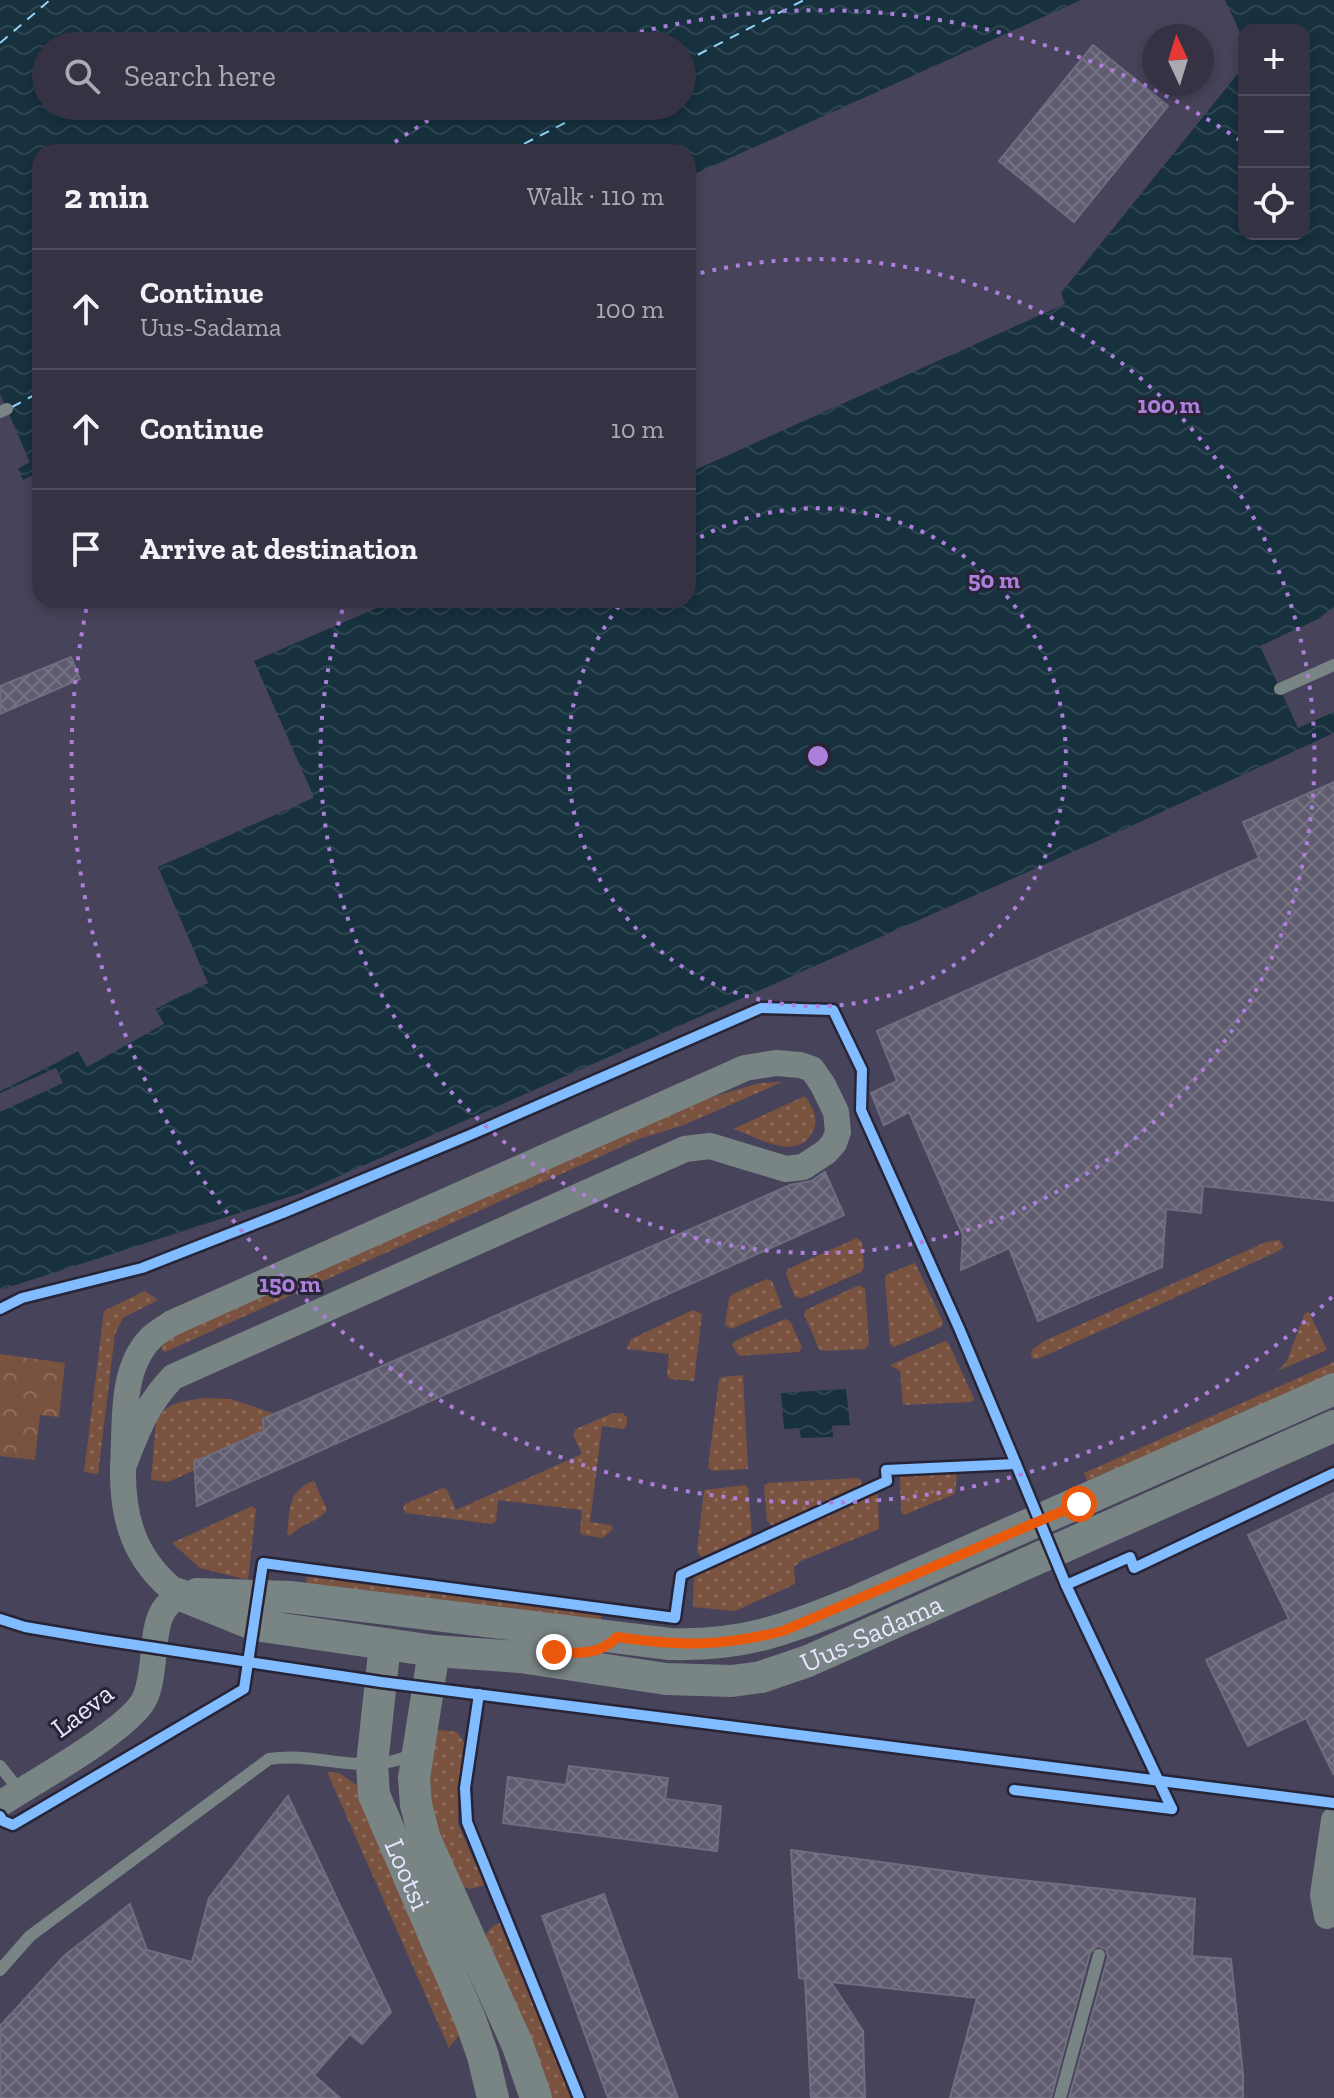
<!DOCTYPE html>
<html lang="en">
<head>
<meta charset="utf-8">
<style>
	body { margin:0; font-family:"Zilla Slab",serif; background:#403e4f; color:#f1f3f6 }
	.controls { position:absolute; right:24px; top:24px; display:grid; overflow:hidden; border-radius:16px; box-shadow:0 4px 12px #0003 }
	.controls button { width:72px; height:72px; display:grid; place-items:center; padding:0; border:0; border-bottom:2px solid #4f4d5d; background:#353244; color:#f1f3f6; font:40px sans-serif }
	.compass { position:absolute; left:1142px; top:24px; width:72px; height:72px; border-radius:50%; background:#353244; box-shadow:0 4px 12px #0003; rotate:356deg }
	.stop { position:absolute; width:24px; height:24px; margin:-18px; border:6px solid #ea580c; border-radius:50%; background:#fff }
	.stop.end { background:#ea580c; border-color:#fff; box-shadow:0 2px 8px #0008 }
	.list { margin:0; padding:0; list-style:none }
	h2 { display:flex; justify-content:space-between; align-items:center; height:104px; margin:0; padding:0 32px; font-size:34px }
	h2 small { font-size:26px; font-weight:400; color:#aaaab2 }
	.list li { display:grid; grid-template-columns:52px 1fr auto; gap:24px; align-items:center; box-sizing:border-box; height:120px; padding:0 32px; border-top:2px solid #4f4d5d }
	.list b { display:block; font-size:30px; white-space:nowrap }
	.list p { margin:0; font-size:26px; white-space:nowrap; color:#aaaab2 }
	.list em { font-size:26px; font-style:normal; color:#aaaab2 }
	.icon { flex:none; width:44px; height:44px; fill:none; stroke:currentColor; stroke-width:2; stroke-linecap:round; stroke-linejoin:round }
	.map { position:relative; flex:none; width:1334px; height:2098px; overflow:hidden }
	.search { position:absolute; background:#353244; box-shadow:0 4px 12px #0003; left:32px; top:32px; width:664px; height:88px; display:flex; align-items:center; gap:20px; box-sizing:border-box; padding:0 28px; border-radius:44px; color:#aaaab2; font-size:30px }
	.panel { position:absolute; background:#353244; box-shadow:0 4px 12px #0003; left:32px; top:144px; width:664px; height:464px; border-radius:24px }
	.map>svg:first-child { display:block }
	.grass { fill:url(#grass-dots) }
	.park { fill:url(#park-crowns) }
	.water { fill:url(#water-waves); fill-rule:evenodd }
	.pier { fill:#47435a }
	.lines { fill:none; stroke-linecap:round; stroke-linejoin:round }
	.ferry { stroke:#92d4f5; stroke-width:2; stroke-dasharray:10 8; stroke-linecap:butt }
	.building { fill:url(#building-cross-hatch); stroke:#706d80; stroke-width:2 }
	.service { stroke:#798484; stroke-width:12 }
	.minor { stroke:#798484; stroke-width:26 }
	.tertiary { stroke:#798484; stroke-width:32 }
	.cycleway-casing { stroke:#272437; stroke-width:15 }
	.cycleway { stroke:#80bcff; stroke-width:10 }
	.route { stroke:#ea580c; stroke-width:10 }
	.ring { fill:none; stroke:#ac7fdb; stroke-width:4; stroke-dasharray:4 8 }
	.labels { text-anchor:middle; stroke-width:6; stroke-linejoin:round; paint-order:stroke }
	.street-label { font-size:28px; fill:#e7e5fe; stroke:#272437 }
	.centre { fill:#ac7fdb; stroke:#272437; stroke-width:4 }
	.ring-label { font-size:24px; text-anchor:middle; font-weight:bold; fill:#ac7fdb; stroke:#272437; stroke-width:6; stroke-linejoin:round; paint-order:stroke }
</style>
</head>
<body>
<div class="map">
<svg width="1334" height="2098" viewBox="0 0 1334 2098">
	<defs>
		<pattern id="grass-dots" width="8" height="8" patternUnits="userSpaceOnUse" patternTransform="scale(2)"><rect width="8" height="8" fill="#7a5340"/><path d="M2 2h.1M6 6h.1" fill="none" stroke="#8d6c5d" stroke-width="1.8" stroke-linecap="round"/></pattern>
		<pattern id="park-crowns" width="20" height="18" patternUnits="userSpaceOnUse" patternTransform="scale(2)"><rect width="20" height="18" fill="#7a5340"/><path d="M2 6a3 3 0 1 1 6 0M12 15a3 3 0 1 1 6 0" fill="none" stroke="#8d6c5d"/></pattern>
		<pattern id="water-waves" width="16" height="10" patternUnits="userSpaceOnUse" patternTransform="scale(2)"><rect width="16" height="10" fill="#17313f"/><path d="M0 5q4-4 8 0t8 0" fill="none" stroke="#2e4552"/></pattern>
		<pattern id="building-cross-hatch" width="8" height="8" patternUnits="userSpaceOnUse" patternTransform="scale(2)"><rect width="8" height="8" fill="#5f5c6f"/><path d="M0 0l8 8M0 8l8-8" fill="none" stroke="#767385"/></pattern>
	</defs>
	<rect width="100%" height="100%" fill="#47435a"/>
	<g class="grass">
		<polygon points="782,1082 684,1125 639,1139 165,1352 162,1350 162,1346 180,1331 698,1101 760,1083"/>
		<path d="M805,1096C813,1107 819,1118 813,1131C797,1164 756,1136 733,1129Z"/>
		<polygon points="857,1238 862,1242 864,1267 861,1272 802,1298 795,1297 786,1274 788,1269"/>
		<polygon points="1279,1240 1284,1247 1277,1252 1040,1358 1034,1359 1031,1356 1032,1350 1044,1341 1266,1242"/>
		<polygon points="915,1263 943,1322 941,1327 894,1347 890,1344 885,1278 887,1274"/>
		<polygon points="767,1279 772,1281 782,1307 731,1329 725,1325 729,1298 733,1294"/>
		<polygon points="859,1285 865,1289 869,1344 865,1349 823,1351 819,1349 804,1314 806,1310"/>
		<polygon points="145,1291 158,1300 123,1318 115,1334 98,1474 84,1472 104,1311"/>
		<polygon points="693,1310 702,1314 694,1381 671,1379 667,1376 669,1354 627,1349 631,1339"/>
		<polygon points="1309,1312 1327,1350 1277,1371 1286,1363 1305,1313"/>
		<polygon points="785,1319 790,1321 802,1347 799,1352 739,1356 732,1345 735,1341"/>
		<polygon points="945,1341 949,1344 974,1399 972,1402 903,1405 900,1371 890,1365"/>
		<polygon points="1334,1362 1334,1374 1089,1485 1084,1473"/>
		<polygon points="743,1375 748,1469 712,1471 708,1467 719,1380 722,1377"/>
		<path d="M208,1398L231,1399L275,1414L264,1431L195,1470L168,1482L151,1480L156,1421C167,1401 188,1400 208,1398Z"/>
		<polygon points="613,1413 622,1413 627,1417 627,1424 624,1429 602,1426 590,1522 611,1525 613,1529 603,1538 583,1535 580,1532 582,1510 498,1500 496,1521 492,1524 406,1513 403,1508 405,1504 443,1488 447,1490 456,1510 582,1454 573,1435 576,1429"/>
		<polygon points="952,1472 957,1475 955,1494 904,1515 901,1512 900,1477 903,1474"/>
		<polygon points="858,1478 862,1481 860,1487 772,1526 767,1521 764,1486 768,1483"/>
		<path d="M314,1481L327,1510C317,1523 301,1523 290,1536L287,1534C290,1509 288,1490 314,1481Z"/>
		<polygon points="745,1485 748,1488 752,1532 749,1536 702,1557 697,1552 704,1490"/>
		<polygon points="875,1493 878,1494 879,1529 801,1561 794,1567 795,1583 793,1585 735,1611 693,1607 694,1572"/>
		<polygon points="252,1506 256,1509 248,1580 200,1568 172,1543"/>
		<polygon points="307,1575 602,1611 601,1620 306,1585"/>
		<polygon points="432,1729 457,1732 465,1744 458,1798 458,1824 485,1885 470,1889 456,1884 435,1833 428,1795"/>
		<polygon points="327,1772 339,1773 358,1786 460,2034 449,2048"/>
		<path d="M500,1923L573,2098H549L484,1946C486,1933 488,1927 500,1923Z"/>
	</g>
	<polygon class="park" points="0,1354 65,1363 59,1417 40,1415 35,1460 0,1456"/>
	<g class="water">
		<path d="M0,0H1081L688,177V152H40V472L23,480L18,469L30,462L0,394ZM46,46H682V106H46Z"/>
		<path d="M1225,0H1334V733L1118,832L301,1193L0,1290V1091C71,1058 137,1016 208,983L158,867L313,798V795L254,661L395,600H688V473L1065,304L1061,293L1244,66V234H1304V30H1244V41Z"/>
		<polygon points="846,1389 850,1425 832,1426 833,1437 801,1438 799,1428 784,1429 781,1393"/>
	</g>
	<g class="pier">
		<polygon points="1334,607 1334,712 1298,728 1260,646 1318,619"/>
		<polygon points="155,1008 164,1024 87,1067 78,1051"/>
		<polygon points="56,1068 63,1083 0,1112 0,1093"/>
	</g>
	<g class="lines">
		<g class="ferry">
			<polyline points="0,43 50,0"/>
			<polyline points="682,63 804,0"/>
			<polyline points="508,152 598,106"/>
			<polyline points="12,407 40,392"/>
		</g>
	</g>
	<g class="building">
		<polygon points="1093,45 1168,106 1074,222 999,161"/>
		<polygon points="71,657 80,679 0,714 0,686"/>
		<polygon points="1334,782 1334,1201 1203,1186 1201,1213 1166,1209 1162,1267 1038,1321 1009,1248 961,1270 963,1235 909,1112 884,1125 871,1093 897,1081 877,1031 1259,858 1243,822"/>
		<polygon points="825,1172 844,1215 197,1506 194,1462 264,1431 263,1419 790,1185 811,1181"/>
		<polygon points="1334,1493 1334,1775 1306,1718 1248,1746 1206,1660 1289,1619 1248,1535"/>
		<polygon points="569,1766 668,1778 665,1799 721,1806 717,1851 503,1823 508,1777 566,1785"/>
		<polygon points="288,1796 391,2012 362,2044 350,2034 314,2075 340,2098 0,2098 0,2026 64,1956 130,1904 147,1950 192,1962 209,1898"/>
		<polygon points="791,1850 992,1877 1195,1899 1192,1956 1231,1959 1243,2074 1243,2098 1069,2098 1108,1957 1106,1949 1097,1946 1090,1953 1051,2098 950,2098 977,1998 831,1982 863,2031 865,2098 811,2098 805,1979 799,1978"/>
		<polygon points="604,1894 678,2098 608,2098 542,1916"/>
	</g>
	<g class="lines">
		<g class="service">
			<polyline points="0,412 7,409"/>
			<polyline points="1280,689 1334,665"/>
			<polyline points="0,1766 20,1791"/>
			<path d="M0,1970L30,1936L269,1759C319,1751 364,1778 412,1754"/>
			<polyline points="1060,2098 1099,1955"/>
		</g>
		<g class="minor">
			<path d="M776,1063L800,1065L812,1069L823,1085L836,1112L838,1132L834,1143L826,1152L803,1167L786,1169L710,1146L685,1149L173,1377C146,1405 137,1431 123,1467C126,1426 119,1370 151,1338C157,1332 165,1328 172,1323L745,1068Z"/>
			<path d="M0,1804C32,1783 131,1729 145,1698C156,1674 151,1633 162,1613C165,1606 173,1600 178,1594C135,1561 122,1520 123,1467"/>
			<polyline points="1327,1916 1323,1895 1334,1820"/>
		</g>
		<g class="tertiary">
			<path id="s1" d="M178,1594L255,1625L434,1651L520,1657L666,1679L732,1681L761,1677L808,1661L1334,1426"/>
			<path d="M197,1594L290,1597L670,1644C745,1646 784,1630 852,1603L1334,1389"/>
			<path id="s2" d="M385,1644L372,1764L374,1795L470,2019L483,2056L493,2098"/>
			<polyline points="434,1651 414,1778 416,1805 425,1839 518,2046 536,2098"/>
		</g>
		<defs>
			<g id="cycleway">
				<polyline points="0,1309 22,1298 142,1268 285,1212 470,1135 761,1008 833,1010 862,1070 861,1110 959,1328 1016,1464"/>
				<polyline points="1066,1585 1130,1557 1134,1568 1334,1473"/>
				<polyline points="0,1619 25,1627 96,1639 381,1682 1334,1803"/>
				<polyline points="479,1694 465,1788 467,1822 579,2098"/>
				<polyline points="1014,1790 1172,1809"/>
				<polyline points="0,1816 3,1821 13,1825 244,1689 263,1563 675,1618 681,1575 887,1481 886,1470 1016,1464 1066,1585 1172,1809"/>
			</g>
		</defs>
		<use href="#cycleway" class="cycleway-casing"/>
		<use href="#cycleway" class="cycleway"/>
	</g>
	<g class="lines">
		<path class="route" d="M554,1652C578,1653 599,1656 617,1637C679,1646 721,1647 783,1631L1079,1504"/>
	</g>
	<g class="ring">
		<path d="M690 543A249 249 0 1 1 623 601"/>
		<path d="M689 276A497 497 0 1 1 345 602"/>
		<path d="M1332 1297A746 746 0 0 1 88 601M385 149A746 746 0 0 1 451 107M594 45A746 746 0 0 1 1241 141"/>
	</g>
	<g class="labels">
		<g class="street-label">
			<text dy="10" stroke="none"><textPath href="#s1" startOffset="712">Uus-Sadama</textPath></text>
			<text transform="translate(82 1710) rotate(-37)" y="10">Laeva</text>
			<text dy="10" stroke="none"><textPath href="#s2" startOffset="238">Lootsi</textPath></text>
		</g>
	</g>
	<circle cx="818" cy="756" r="12" class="centre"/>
	<g class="ring-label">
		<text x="1169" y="413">100 m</text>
		<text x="994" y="588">50 m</text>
		<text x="290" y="1292">150 m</text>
	</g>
</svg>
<div class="controls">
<button>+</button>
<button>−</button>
<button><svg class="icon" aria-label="locate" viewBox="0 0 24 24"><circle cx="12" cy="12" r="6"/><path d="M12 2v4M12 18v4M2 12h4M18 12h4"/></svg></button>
</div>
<svg class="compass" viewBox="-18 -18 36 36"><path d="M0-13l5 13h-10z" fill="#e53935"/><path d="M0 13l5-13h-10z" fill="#aaaab2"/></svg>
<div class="stop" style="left:1079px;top:1504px"></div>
<div class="stop end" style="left:554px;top:1652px"></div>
<div class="search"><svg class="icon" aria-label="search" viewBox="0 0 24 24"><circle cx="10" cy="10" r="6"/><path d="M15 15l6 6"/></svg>Search here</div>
<section class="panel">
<h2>2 min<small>Walk · 110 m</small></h2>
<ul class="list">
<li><svg class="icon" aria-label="ahead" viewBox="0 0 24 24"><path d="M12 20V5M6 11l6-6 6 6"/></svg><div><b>Continue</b><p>Uus-Sadama</p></div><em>100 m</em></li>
<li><svg class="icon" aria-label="ahead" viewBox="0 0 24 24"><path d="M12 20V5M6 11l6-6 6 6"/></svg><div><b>Continue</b></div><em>10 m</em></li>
<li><svg class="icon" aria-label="arrive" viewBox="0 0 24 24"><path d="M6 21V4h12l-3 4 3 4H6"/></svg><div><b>Arrive at destination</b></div></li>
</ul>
</section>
</div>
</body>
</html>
